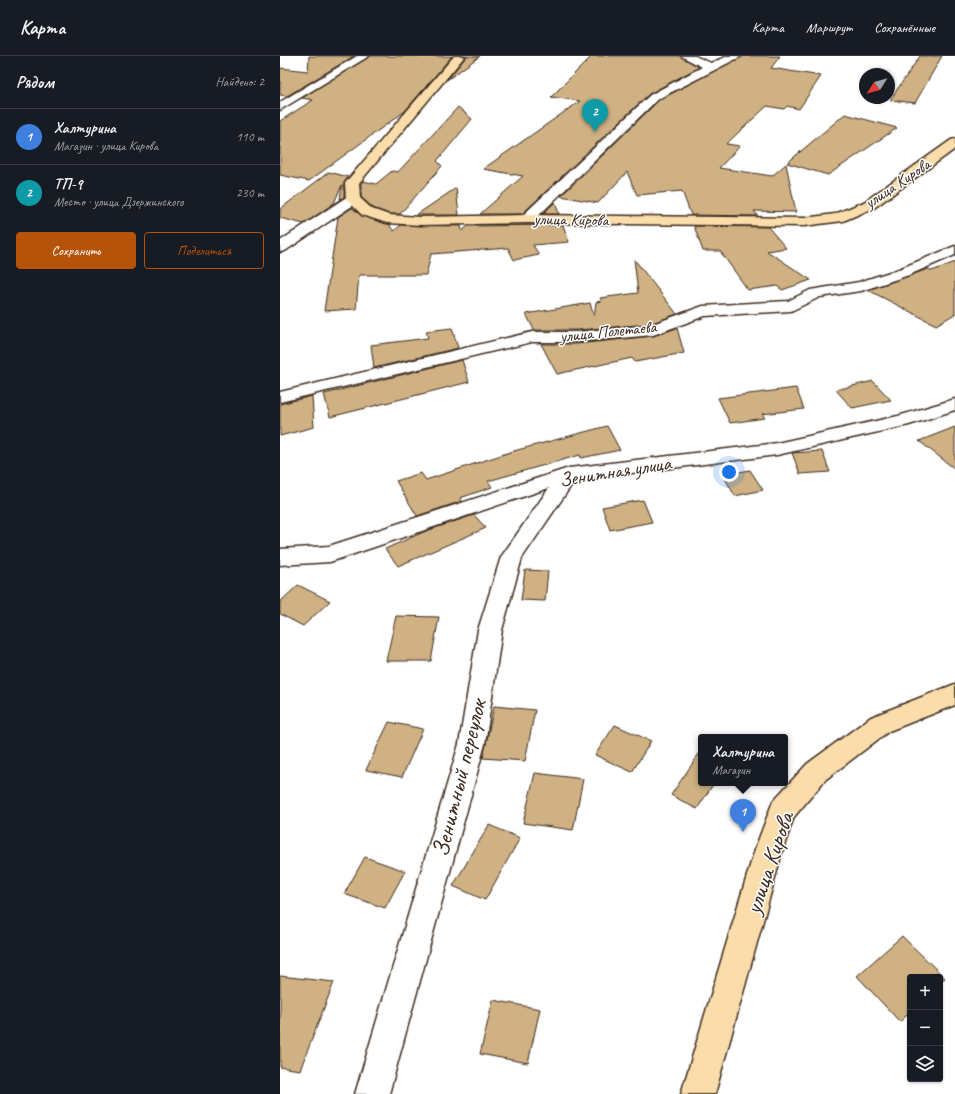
<!DOCTYPE html>
<html lang="ru">
<head>
<meta charset="utf-8">
<style>
	body { margin:0; font-family:Caveat,sans-serif; background:#242831; color:#f1f3f6 }
	.controls { position:absolute; right:12px; bottom:12px; display:grid; overflow:hidden; border-radius:4px; box-shadow:0 1px 3px #0004 }
	.controls button { width:36px; height:36px; display:grid; place-items:center; padding:0; border:0; border-bottom:1px solid #363941; background:#171b24; color:#f1f3f6; font:20px sans-serif }
	.compass { position:absolute; left:579px; top:12px; width:36px; height:36px; border-radius:50%; background:#171b24; box-shadow:0 1px 3px #0004; rotate:234deg }
	.you { position:absolute; left:449px; top:416px; width:14px; height:14px; margin:-10px; border:3px solid #fff; border-radius:50%; background:#1a73e8; box-shadow:0 0 0 6px #1a73e833 }
	.badge { display:grid; place-items:center; width:26px; height:26px; border-radius:50%; background:#b45309; color:#fff; font-size:13px; font-weight:700 }
	.pin { position:absolute; translate:-50% -33px; filter:drop-shadow(0 1px 2px #0008) }
	.pin::after { content:''; position:absolute; top:21px; width:14px; height:12px; background:inherit; clip-path:polygon(0 0,100% 0,50% 100%) }
	.popup { position:absolute; left:418px; top:678px; width:90px; height:52px; box-sizing:border-box; display:grid; place-content:center; border-radius:4px; background:#171b24; filter:drop-shadow(0 1px 3px #0005); font-size:13px; white-space:nowrap; color:#9ea1a6 }
	.popup b { font-size:15px; color:#f1f3f6 }
	.popup::after { content:''; position:absolute; left:50%; top:100%; margin-left:-8px; border:8px solid transparent; border-top-color:#171b24 }
	.list { margin:0; padding:0; list-style:none }
	h2 { display:flex; justify-content:space-between; align-items:center; height:52px; margin:0; padding:0 16px; font-size:17px }
	h2 small { font-size:13px; font-weight:400; color:#9ea1a6 }
	.list li { display:grid; grid-template-columns:26px 1fr auto; gap:12px; align-items:center; box-sizing:border-box; height:56px; padding:0 16px; border-top:1px solid #363941 }
	.list b { display:block; font-size:15px; white-space:nowrap }
	.list p { margin:0; font-size:13px; white-space:nowrap; color:#9ea1a6 }
	.list em { font-size:13px; font-style:normal; color:#9ea1a6 }
	.actions { display:flex; gap:8px; padding:12px 16px }
	.actions a { flex:1; padding:9px 0; border:1px solid #b45309; border-radius:4px; text-align:center; font-size:14px; color:#b45309 }
	.actions .main { background:#b45309; color:#fff }
	.icon { flex:none; width:22px; height:22px; fill:none; stroke:currentColor; stroke-width:2; stroke-linecap:round; stroke-linejoin:round }
	.map { position:relative; flex:none; width:675px; height:1038px; overflow:hidden }
	header { display:flex; align-items:center; gap:24px; box-sizing:border-box; height:56px; padding:0 20px; background:#171b24; border-bottom:1px solid #363941 }
	header strong { font-size:19px }
	nav { display:flex; gap:22px; margin-inline-start:auto; font-size:14px }
	main { display:flex }
	aside { flex:1; background:#171b24 }
	.map>svg:first-child { display:block }
	.building { fill:#cfb183; stroke:#3b2a1e }
	.lines { fill:none; stroke-linecap:round; stroke-linejoin:round }
	.minor-casing { stroke:#3b2a1e; stroke-width:3 }
	.major-casing { stroke:#3b2a1e; stroke-width:3 }
	.minor { fill:#fff; fill-rule:evenodd }
	.major { fill:#faddab; fill-rule:evenodd }
	.labels { text-anchor:middle; stroke-width:3; stroke-linejoin:round; paint-order:stroke }
	.far-street-label { font-size:17px; fill:#3b2a1e; stroke:#fff }
	.street-label { font-size:20px; fill:#3b2a1e; stroke:#fff }
	.near-street-label { font-size:24px; fill:#3b2a1e; stroke:#fff }
</style>
</head>
<body>
<header>
<strong>Карта</strong>
<nav><a>Карта</a><a>Маршрут</a><a>Сохранённые</a></nav>
</header>
<main>
<aside>
<h2>Рядом<small>Найдено: 2</small></h2>
<ul class="list">
<li><span class="badge" style="background:#3f7fe0">1</span><div><b>Халтурина</b><p>Магазин · улица Кирова</p></div><em>110 m</em></li>
<li><span class="badge" style="background:#0f9aa8">2</span><div><b>ТП-9</b><p>Место · улица Дзержинского</p></div><em>230 m</em></li>
</ul>
<div class="actions"><a class="main">Сохранить</a><a>Поделиться</a></div>
</aside>
<div class="map">
<svg width="675" height="1038" viewBox="0 0 675 1038">
	<rect width="100%" height="100%" fill="#fff"/>
	<filter id="ink" filterUnits="userSpaceOnUse"><feTurbulence type="fractalNoise" baseFrequency=".025" numOctaves="2"/><feDisplacementMap in="SourceGraphic" scale="8" xChannelSelector="R" yChannelSelector="G"/><feConvolveMatrix kernelMatrix="1 2 1 2 8 2 1 2 1" color-interpolation-filters="sRGB"/></filter>
	<g filter="url(#ink)">
		<g class="building">
			<polygon points="29,0 74,0 7,40 0,39 0,12 28,15"/>
			<polygon points="90,0 172,0 125,55 29,125 0,119 0,65 33,44 22,42"/>
			<polygon points="186,0 200,0 167,24 186,1"/>
			<polygon points="312,0 400,0 419,11 369,38 242,158 200,158 243,120 203,113 300,45 271,41"/>
			<polygon points="463,0 500,0 491,12 541,20 519,53 507,50 504,53 487,50 446,88 460,90 439,112 492,120 506,108 516,156 474,155 478,160 411,159 402,135 357,139 347,116 318,147 281,140 379,44"/>
			<polygon points="640,0 662,0 635,47 610,44"/>
			<polygon points="178,51 192,63 157,105 162,110 120,158 109,158 93,152 81,141 81,128 83,125 96,128 112,115 118,116"/>
			<polygon points="565,58 617,72 548,119 507,107"/>
			<polygon points="49,116 68,121 64,127 64,141 60,143 62,129 54,147 24,168 0,162 0,153"/>
			<polygon points="176,132 179,159 136,159"/>
			<polygon points="275,146 279,158 263,158"/>
			<polygon points="72,152 82,160 111,169 110,170 114,175 121,169 181,170 182,175 188,170 283,169 289,186 253,189 259,199 234,204 228,192 151,198 146,219 79,219 76,253 44,255 58,161"/>
			<polygon points="414,170 488,171 506,192 487,195 531,224 502,234 497,230 468,234 440,195 423,195"/>
			<polygon points="354,203 397,258 370,268 297,274 254,274 246,258 310,247 314,260 316,246 322,245 320,242 358,237"/>
			<polygon points="675,206 675,258 656,269 588,234 648,213 652,215"/>
			<polygon points="172,272 178,292 94,312 91,289 148,282 146,275"/>
			<polygon points="397,272 404,297 355,306 352,302 277,318 261,288 297,288 373,280"/>
			<polygon points="182,304 189,326 50,361 44,338"/>
			<polygon points="593,325 611,344 572,352 556,334"/>
			<polygon points="516,332 524,353 482,358 485,362 450,367 438,342"/>
			<polygon points="32,340 34,371 0,380 0,348"/>
			<polygon points="327,370 340,394 301,402 300,399 208,425 212,431 180,442 182,445 137,460 116,425 141,417 146,424 230,396"/>
			<polygon points="675,371 675,413 639,385"/>
			<polygon points="542,395 550,416 520,418 512,397"/>
			<polygon points="470,414 483,434 455,440 443,419"/>
			<polygon points="363,444 372,466 330,474 322,451"/>
			<polygon points="194,459 206,472 118,510 105,493 146,475"/>
			<polygon points="245,514 268,515 265,545 241,544"/>
			<polygon points="18,529 50,545 23,570 0,558 0,546"/>
			<polygon points="116,560 159,561 151,605 106,605"/>
			<polygon points="214,650 255,654 245,705 203,702"/>
			<polygon points="109,666 143,673 122,721 86,714"/>
			<polygon points="335,669 371,685 352,716 315,699"/>
			<polygon points="421,695 421,727 434,727 417,753 391,739"/>
			<polygon points="255,717 303,723 293,774 243,767"/>
			<polygon points="209,769 240,782 205,844 173,830"/>
			<polygon points="85,801 125,815 105,852 64,838"/>
			<polygon points="622,880 665,922 660,926 660,921 630,921 630,956 620,966 577,920"/>
			<polygon points="0,920 54,926 20,1014 0,1011"/>
			<polygon points="213,944 260,953 248,1007 200,998"/>
		</g>
		<g class="lines">
			<defs>
				<g id="minor">
					<polygon points="77,0 89,0 0,54 0,46"/>
					<polygon points="401,0 415,0 431,7 448,0 462,0 378,43 252,166 242,166 240,163 242,160 370,39 422,11"/>
					<polygon points="73,139 78,140 80,143 78,146 5,195 0,196 0,185 68,140"/>
					<polygon points="675,190 675,199 629,219 581,235 540,241 511,255 425,260 373,279 297,286 252,286 0,346 0,336 252,276 297,276 370,269 423,250 508,245 530,234 579,226 619,213"/>
					<polygon points="675,343 675,354 629,369 497,399 295,424 242,502 222,574 205,688 109,1038 75,1038 179,688 198,574 221,501 269,432 50,506 0,509 0,493 49,490 289,412 497,387 618,360"/>
				</g>
				<g id="major">
					<polygon points="174,0 185,0 79,127 80,142 92,153 109,159 140,161 247,159 524,162 555,158 584,146 671,84 675,83 675,93 594,152 563,165 524,170 247,167 140,169 107,167 82,159 66,143 65,127"/>
					<polygon points="675,628 675,649 609,675 545,724 514,761 503,793 435,1038 401,1038 475,793 493,745 527,708 591,661"/>
				</g>
			</defs>
			<use href="#minor" class="minor-casing"/>
			<use href="#major" class="major-casing"/>
			<use href="#minor" class="minor"/>
			<use href="#major" class="major"/>
		</g>
	</g>
	<g class="labels">
		<g class="far-street-label">
			<text transform="translate(617 127) rotate(-34)" y="6">улица Кирова</text>
			<text transform="translate(291 163) rotate(1)" y="6">улица Кирова</text>
			<text transform="translate(328 275) rotate(-6)" y="6">улица Полетаева</text>
		</g>
		<g class="street-label">
			<text transform="translate(335 415) rotate(-9)" y="7">Зенитная улица</text>
		</g>
		<g class="near-street-label">
			<text transform="translate(179 722) rotate(-76)" y="8">Зенитный переулок</text>
			<text transform="translate(489 807) rotate(-71)" y="8">улица Кирова</text>
		</g>
	</g>
</svg>
<div class="controls">
<button>+</button>
<button>−</button>
<button><svg class="icon" aria-label="layers" viewBox="0 0 24 24"><path d="M12 4l9 5-9 5-9-5zM3 14l9 5 9-5"/></svg></button>
</div>
<svg class="compass" viewBox="-18 -18 36 36"><path d="M0-13l5 13h-10z" fill="#e53935"/><path d="M0 13l5-13h-10z" fill="#9ea1a6"/></svg>
<div class="you"></div>
<div class="pin badge" style="left:463px;top:776px;background:#3f7fe0">1</div>
<div class="popup"><b>Халтурина</b>Магазин</div>
<div class="pin badge" style="left:315px;top:76px;background:#0f9aa8">2</div>
</div>
</main>
</body>
</html>
